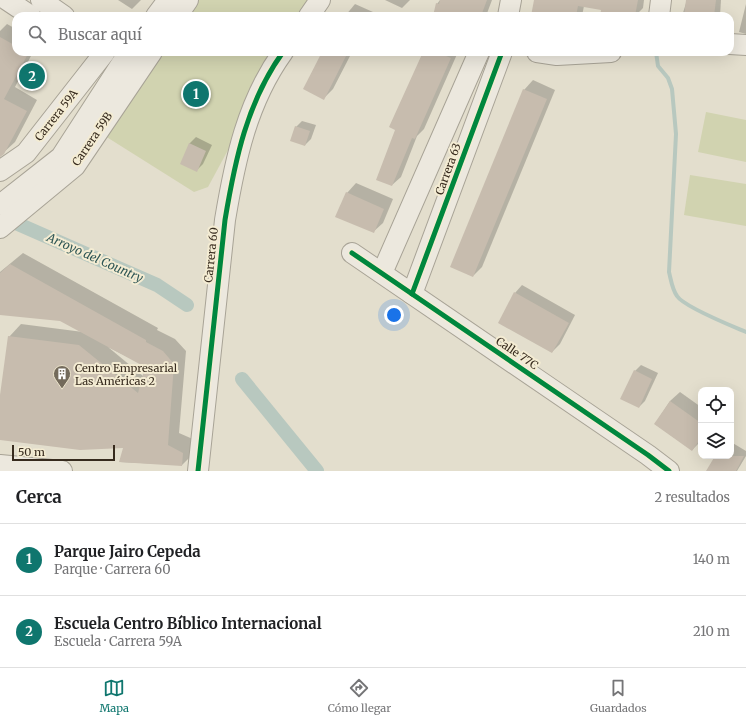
<!DOCTYPE html>
<html lang="es">
<head>
<meta charset="utf-8">
<style>
	body { margin:0; font-family:Merriweather,serif; background:#f2f2f2; color:#202124 }
	.controls { position:absolute; right:12px; bottom:12px; display:grid; overflow:hidden; border-radius:8px; box-shadow:0 4px 16px #0002 }
	.controls button { width:36px; height:36px; display:grid; place-items:center; padding:0; border:0; border-bottom:1px solid #e0e0e0; background:#fff; color:#202124; font:20px sans-serif }
	.scale { position:absolute; left:12px; bottom:10px; width:103px; box-sizing:border-box; padding-left:4px; border:2px solid #372b1e; border-top:0; font-size:11px; line-height:14px; white-space:nowrap; color:#372b1e; -webkit-text-stroke:3px #f4ecd3; paint-order:stroke }
	.you { position:absolute; left:394px; top:315px; width:14px; height:14px; margin:-10px; border:3px solid #fff; border-radius:50%; background:#1a73e8; box-shadow:0 0 0 6px #1a73e833 }
	.badge { display:grid; place-items:center; width:26px; height:26px; border-radius:50%; background:#0f766e; color:#fff; font-size:13px; font-weight:700 }
	.pin { position:absolute; translate:-50% -50%; border:2px solid #fff; box-shadow:0 1px 4px #0006 }
	.list { margin:0; padding:0; list-style:none }
	h2 { display:flex; justify-content:space-between; align-items:center; height:52px; margin:0; padding:0 16px; font-size:17px }
	h2 small { font-size:13px; font-weight:400; color:#757577 }
	.list li { display:grid; grid-template-columns:26px 1fr auto; gap:12px; align-items:center; box-sizing:border-box; height:72px; padding:0 16px; border-top:1px solid #e0e0e0 }
	.list b { display:block; font-size:15px; white-space:nowrap }
	.list p { margin:0; font-size:13px; white-space:nowrap; color:#757577 }
	.list em { font-size:13px; font-style:normal; color:#757577 }
	.icon { flex:none; width:22px; height:22px; fill:none; stroke:currentColor; stroke-width:2; stroke-linecap:round; stroke-linejoin:round }
	.map { position:relative; flex:none; width:746px; height:471px; overflow:hidden }
	.search { position:absolute; background:#fff; box-shadow:0 4px 16px #0002; left:12px; right:12px; top:12px; height:44px; display:flex; align-items:center; gap:10px; box-sizing:border-box; padding:0 14px; border-radius:12px; color:#757577; font-size:15px }
	.sheet { height:196px; background:#fff }
	nav { display:flex; justify-content:space-around; align-items:center; box-sizing:border-box; height:56px; border-top:1px solid #e0e0e0; background:#fff; font-size:11px; color:#757577 }
	nav a { display:grid; justify-items:center; gap:2px }
	nav .on { color:#0f766e }
	.map>svg:first-child { display:block }
	.green { fill:#d1d3b0 }
	.shadow { fill:#0003; fill-rule:evenodd }
	.lines { fill:none; stroke-linecap:round; stroke-linejoin:round }
	.stream { stroke:#b8c8bf; stroke-width:4 }
	.canal { stroke:#b8c8bf; stroke-width:14 }
	.building { fill:#c7bcae }
	.minor-casing { stroke:#a8a396; stroke-width:22 }
	.minor { stroke:#ece8de; stroke-width:20 }
	.cycleway-casing { stroke:#f4ecd3; stroke-width:8 }
	.cycleway { stroke:#00873e; stroke-width:5 }
	.labels { text-anchor:middle; stroke-width:4; stroke-linejoin:round; paint-order:stroke }
	.street-label { font-size:11px; fill:#372b1e; stroke:#f4ecd3 }
	.poi-label { font-size:11px; fill:#372b1e; stroke:#f4ecd3; text-anchor:start }
	.water-label { font-size:12px; font-style:italic; fill:#2e5655; stroke:#f4ecd3 }
</style>
</head>
<body>
<div class="map">
<svg width="746" height="471" viewBox="0 0 746 471">
	<rect width="100%" height="100%" fill="#e3decd"/>
	<g class="green">
		<polygon points="199,0 309,0 300,16 188,16"/>
		<polygon points="163,52 281,52 208,187 194,192 105,136"/>
		<polygon points="706,112 746,120 746,162 698,152"/>
		<polygon points="690,175 746,184 746,226 684,215"/>
	</g>
	<g class="shadow">
		<polygon points="118,0 141,0 132,9"/>
		<polygon points="385,0 410,0 402,8"/>
		<polygon points="440,0 492,0 486,16 434,16 437,4"/>
		<polygon points="535,0 644,0 643,8 638,13 637,16 601,16 602,9 584,6 582,16 532,16"/>
		<polygon points="687,0 721,0 720,16 682,16"/>
		<polygon points="355,4 373,12 371,16 345,16"/>
		<polygon points="746,4 746,34 739,32"/>
		<polygon points="7,24 16,29 16,52 33,52 15,87 37,100 15,142 3,153 0,152 0,31"/>
		<polygon points="325,52 353,52 350,56 333,89 324,98"/>
		<polygon points="424,52 458,52 424,129 417,136 401,177 392,185 396,130"/>
		<polygon points="533,80 555,90 482,267 473,276 524,90"/>
		<polygon points="302,121 316,125 311,139 305,145 296,127"/>
		<polygon points="196,137 212,145 203,164 197,170 189,144"/>
		<polygon points="356,183 393,199 383,223 373,232 347,193"/>
		<path d="M23,253L158,328L157,330L175,339L186,351L179,433L195,440L194,453L182,465L120,462L124,447L0,439V403L9,337L21,324L83,332L61,320L0,314V272ZM108,347L146,366L143,376Z"/>
		<polygon points="522,285 575,315 560,344 552,352 515,293"/>
		<polygon points="641,365 658,373 645,401 639,407 635,371"/>
		<polygon points="680,392 701,407 701,441 692,450 655,424 670,401"/>
		<polygon points="731,442 746,451 746,456 737,471 714,471 716,456 731,456"/>
	</g>
	<g class="lines">
		<path class="stream" d="M656,52L658,66L668,78L672,89L676,134L669,272C671,280 672,289 677,296C684,307 732,326 746,332"/>
		<g class="canal">
			<polyline points="2,217 157,285 187,305"/>
			<polyline points="242,379 317,471"/>
		</g>
	</g>
	<g class="building">
		<polygon points="440,0 487,0 481,16 433,16 436,3 439,4"/>
		<polygon points="534,0 638,0 635,16 600,16 601,10 578,6 576,16 531,16"/>
		<polygon points="686,0 716,0 714,16 684,16"/>
		<polygon points="0,37 16,46 16,52 29,52 4,99 27,111 4,154 0,157"/>
		<polygon points="322,52 348,52 324,100 303,89"/>
		<polygon points="423,52 436,52 451,58 415,139 412,138 392,186 376,180 395,130 389,127"/>
		<polygon points="523,89 547,99 473,277 450,267"/>
		<polygon points="295,126 310,131 305,146 290,141"/>
		<polygon points="189,143 206,151 197,172 180,164"/>
		<polygon points="346,192 384,209 374,233 335,217"/>
		<polygon points="10,264 146,340 146,342 163,351 174,364 168,445 183,453 182,466 119,462 123,448 80,450 0,440 0,395 8,336 79,345 138,393 145,367 60,321 0,315 0,273"/>
		<polygon points="514,292 569,323 552,353 498,323"/>
		<polygon points="634,370 652,379 639,408 620,399"/>
		<polygon points="670,401 701,423 701,438 692,451 654,424"/>
		<polygon points="715,456 744,456 736,471 706,471"/>
	</g>
	<g class="lines">
		<defs>
			<g id="minor">
				<polyline points="7,0 31,16"/>
				<polyline points="41,0 64,16"/>
				<polyline points="156,16 168,0"/>
				<polyline points="177,16 188,0"/>
				<polyline points="309,16 320,0"/>
				<polyline points="508,16 511,0"/>
				<polyline points="659,16 661,0"/>
				<polyline points="730,44 746,45"/>
				<polyline points="537,52 557,55 611,52"/>
				<polyline points="0,171 26,153 105,52"/>
				<polyline points="0,205 61,157 129,52"/>
				<polyline points="0,228 75,166 152,52"/>
				<polyline points="352,253 648,455 669,471"/>
				<polyline points="382,273 479,52"/>
				<polyline points="412,294 502,52"/>
				<polyline points="0,465 62,471"/>
				<path d="M198,471L225,220C235,160 247,102 283,52"/>
			</g>
		</defs>
		<use href="#minor" class="minor-casing"/>
		<use href="#minor" class="minor"/>
		<defs>
			<g id="cycleway">
				<polyline points="352,253 648,455 669,471"/>
				<polyline points="412,294 502,52"/>
				<path d="M198,471L225,220C235,160 247,102 283,52"/>
			</g>
		</defs>
		<use href="#cycleway" class="cycleway-casing"/>
		<use href="#cycleway" class="cycleway"/>
	</g>
	<defs>
		<symbol id="building-pin" viewBox="-11 -11 22 30"><path d="M0 17L-7.5 6A9.5 9.5 0 1 1 7.5 6Z" fill="#736a5b" stroke="#f4ecd3"/><path d="M-4-6H4V6H1V3H-1V6H-4ZM-2.5-4.3h1.7v1.8h-1.7ZM.8-4.3h1.7v1.8H.8ZM-2.5-1h1.7V.8h-1.7ZM.8-1h1.7V.8H.8Z" fill="#fff"/></symbol>
	</defs>
	<g fill-rule="evenodd">
		<use href="#building-pin" x="52" y="364" width="20" height="27"/>
	</g>
	<g class="labels">
		<g class="street-label">
			<text transform="translate(56 115) rotate(-52)" y="4">Carrera 59A</text>
			<text transform="translate(92 139) rotate(-56)" y="4">Carrera 59B</text>
			<text transform="translate(448 169) rotate(-70)" y="4">Carrera 63</text>
			<text transform="translate(211 255) rotate(-84)" y="4">Carrera 60</text>
			<text transform="translate(517 353) rotate(34)" y="4">Calle 77C</text>
		</g>
		<g class="poi-label">
			<text x="75" y="372">Centro Empresarial<tspan x="75" dy="13">Las Américas 2</tspan></text>
		</g>
		<g class="water-label">
			<text transform="translate(95 258) rotate(24)" y="4">Arroyo del Country</text>
		</g>
	</g>
</svg>
<div class="controls">
<button><svg class="icon" aria-label="locate" viewBox="0 0 24 24"><circle cx="12" cy="12" r="6"/><path d="M12 2v4M12 18v4M2 12h4M18 12h4"/></svg></button>
<button><svg class="icon" aria-label="layers" viewBox="0 0 24 24"><path d="M12 4l9 5-9 5-9-5zM3 14l9 5 9-5"/></svg></button>
</div>
<div class="scale">50 m</div>
<div class="you"></div>
<div class="pin badge" style="left:196px;top:94px">1</div>
<div class="pin badge" style="left:32px;top:76px">2</div>
<div class="search"><svg class="icon" aria-label="search" viewBox="0 0 24 24"><circle cx="10" cy="10" r="6"/><path d="M15 15l6 6"/></svg>Buscar aquí</div>
</div>
<section class="sheet">
<h2>Cerca<small>2 resultados</small></h2>
<ul class="list">
<li><span class="badge">1</span><div><b>Parque Jairo Cepeda</b><p>Parque · Carrera 60</p></div><em>140 m</em></li>
<li><span class="badge">2</span><div><b>Escuela Centro Bíblico Internacional</b><p>Escuela · Carrera 59A</p></div><em>210 m</em></li>
</ul>
</section>
<nav>
<a class="on"><svg class="icon" aria-label="map" viewBox="0 0 24 24"><path d="M3 6l6-2 6 2 6-2v14l-6 2-6-2-6 2zM9 4v14M15 6v14"/></svg>Mapa</a>
<a><svg class="icon" aria-label="directions" viewBox="0 0 24 24"><path d="M12 3l9 9-9 9-9-9zM9 14v-3h6M13 9l2 2-2 2"/></svg>Cómo llegar</a>
<a><svg class="icon" aria-label="saved" viewBox="0 0 24 24"><path d="M7 4h10v16l-5-4-5 4z"/></svg>Guardados</a>
</nav>
</body>
</html>
